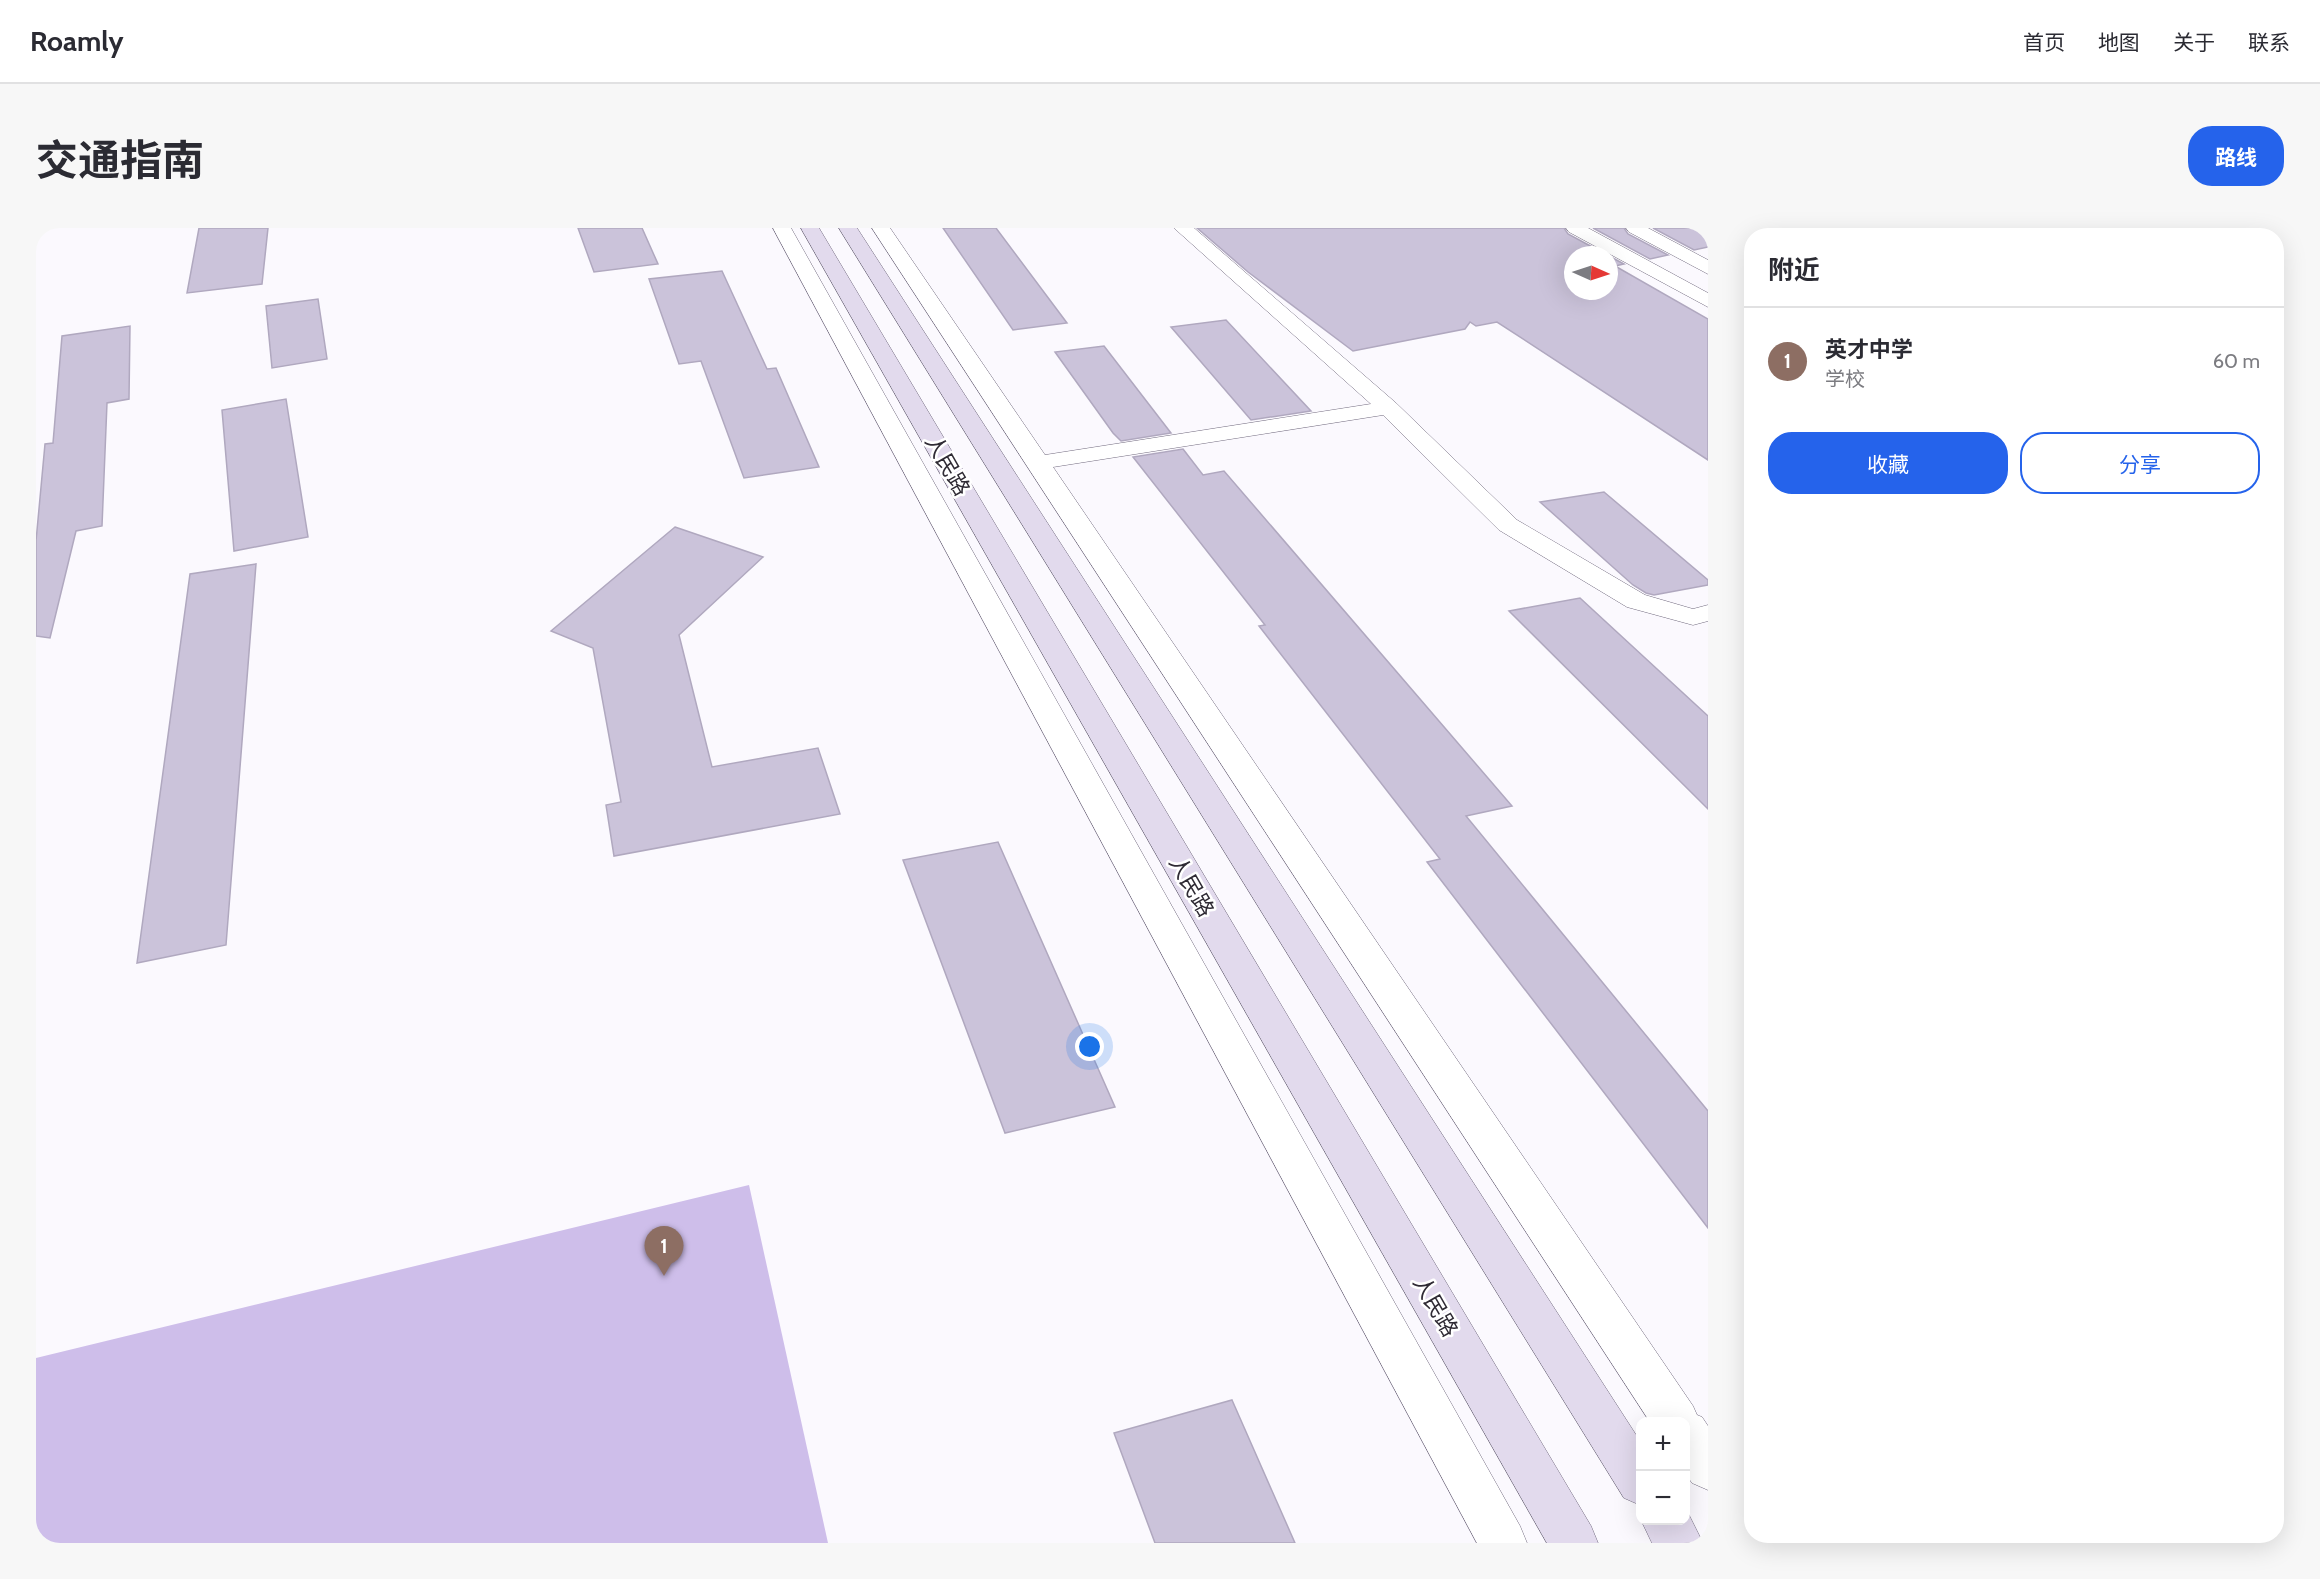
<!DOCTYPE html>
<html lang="zh">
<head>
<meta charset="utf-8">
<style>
	body { margin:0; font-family:Cabin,"Noto Sans SC",sans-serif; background:#f7f7f7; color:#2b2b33 }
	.controls { position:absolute; right:18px; bottom:18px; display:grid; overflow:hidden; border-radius:12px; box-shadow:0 6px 24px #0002 }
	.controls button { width:54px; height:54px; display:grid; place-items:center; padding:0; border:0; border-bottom:2px solid #e1e1e2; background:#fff; color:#2b2b33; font:30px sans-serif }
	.compass { position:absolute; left:1528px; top:18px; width:54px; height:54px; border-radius:50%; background:#fff; box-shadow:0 6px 24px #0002; rotate:93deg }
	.you { position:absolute; left:1054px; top:819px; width:21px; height:21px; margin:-15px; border:4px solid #fff; border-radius:50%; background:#1a73e8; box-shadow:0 0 0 9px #1a73e833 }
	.badge { display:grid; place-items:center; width:39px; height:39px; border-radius:50%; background:#2563eb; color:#fff; font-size:20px; font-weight:700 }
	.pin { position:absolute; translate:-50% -50px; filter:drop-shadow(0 2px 3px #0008) }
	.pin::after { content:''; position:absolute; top:32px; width:21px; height:18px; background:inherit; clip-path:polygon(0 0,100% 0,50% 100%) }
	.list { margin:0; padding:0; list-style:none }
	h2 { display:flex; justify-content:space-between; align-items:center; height:78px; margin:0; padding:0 24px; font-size:26px }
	h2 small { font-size:20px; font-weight:400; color:#7c7c81 }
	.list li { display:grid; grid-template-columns:39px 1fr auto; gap:18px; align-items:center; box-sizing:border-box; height:108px; padding:0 24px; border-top:2px solid #e1e1e2 }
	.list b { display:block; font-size:22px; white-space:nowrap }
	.list p { margin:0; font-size:20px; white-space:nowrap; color:#7c7c81 }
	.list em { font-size:20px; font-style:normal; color:#7c7c81 }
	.actions { display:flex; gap:12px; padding:18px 24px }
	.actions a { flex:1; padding:14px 0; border:2px solid #2563eb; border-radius:24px; text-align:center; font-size:21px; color:#2563eb }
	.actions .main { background:#2563eb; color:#fff }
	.map { position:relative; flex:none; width:1672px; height:1315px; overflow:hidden; border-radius:24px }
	header { display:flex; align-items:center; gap:36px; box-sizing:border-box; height:84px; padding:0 30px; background:#fff; border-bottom:2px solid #e1e1e2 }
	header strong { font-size:28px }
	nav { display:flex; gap:33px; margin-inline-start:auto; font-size:21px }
	.intro { display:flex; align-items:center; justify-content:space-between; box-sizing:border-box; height:144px; padding:0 36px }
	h1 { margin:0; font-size:42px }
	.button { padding:15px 27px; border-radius:24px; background:#2563eb; color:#fff; font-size:21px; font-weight:700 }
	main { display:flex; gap:36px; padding:0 36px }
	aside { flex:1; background:#fff; border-radius:24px; box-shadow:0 6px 24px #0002 }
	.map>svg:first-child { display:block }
	.green { fill:#cebeea }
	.building { fill:#cbc3da; stroke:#b0a8bf; stroke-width:1.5 }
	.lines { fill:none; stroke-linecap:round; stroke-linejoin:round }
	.minor-casing { stroke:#716a7e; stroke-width:1 }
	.secondary-casing { stroke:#716a7e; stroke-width:1 }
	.minor { fill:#fff; fill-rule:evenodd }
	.secondary { fill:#e2daed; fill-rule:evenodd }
	.labels { text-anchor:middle; stroke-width:5; stroke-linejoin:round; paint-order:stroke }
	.street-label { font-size:22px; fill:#2f2b34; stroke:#fff }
</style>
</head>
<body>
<header>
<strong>Roamly</strong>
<nav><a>首页</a><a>地图</a><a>关于</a><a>联系</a></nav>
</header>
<div class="intro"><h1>交通指南</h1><a class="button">路线</a></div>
<main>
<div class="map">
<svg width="1672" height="1315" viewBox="0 0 1672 1315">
	<rect width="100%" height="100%" fill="#fbf9fe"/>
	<polygon class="green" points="713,957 792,1315 0,1315 0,1130"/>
	<g class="building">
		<polygon points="163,0 232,0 226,56 151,65"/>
		<polygon points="542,0 606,0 622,36 558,44"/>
		<polygon points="907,0 960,0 1031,95 977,102"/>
		<polygon points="1161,0 1528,0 1532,6 1571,27 1537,27 1537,63 1573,63 1573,28 1588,36 1579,38 1672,91 1672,232 1461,94 1440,98 1434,94 1429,101 1317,123 1212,44"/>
		<polygon points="1557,0 1588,0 1592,6 1632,27 1614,31"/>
		<polygon points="1617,0 1672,0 1672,19 1658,22"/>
		<polygon points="686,43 731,141 740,140 783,239 708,250 665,133 643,136 613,51"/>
		<polygon points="282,71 291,131 236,140 230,78"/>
		<polygon points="1190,92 1275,183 1215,192 1135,99"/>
		<polygon points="94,98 93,171 71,175 66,298 40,303 14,410 0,408 0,313 9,216 17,215 26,108"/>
		<polygon points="1068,118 1135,205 1085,213 1077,205 1019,124"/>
		<polygon points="250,171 272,309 198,323 186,182"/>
		<polygon points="1147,221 1167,247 1188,243 1476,578 1430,588 1672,883 1672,1000 1391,634 1404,631 1223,398 1229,397 1097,229"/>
		<polygon points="1568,264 1672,352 1672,357 1618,367 1610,365 1597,357 1504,274"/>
		<polygon points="639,299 727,329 643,407 676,539 782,520 804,586 578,628 570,577 585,574 557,420 515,403"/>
		<polygon points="220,336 190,717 101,735 154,346"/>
		<polygon points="1544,370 1672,488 1672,581 1473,383"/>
		<polygon points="962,614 1079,879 969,905 867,632"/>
		<polygon points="1196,1172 1259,1315 1119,1315 1078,1205"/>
	</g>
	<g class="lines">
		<defs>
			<g id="minor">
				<polygon points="737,0 755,0 1484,1298 1491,1315 1441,1315"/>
				<polygon points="836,0 854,0 1009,227 1335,176 1138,0 1158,0 1360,175 1481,292 1609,367 1657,381 1672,377 1672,393 1657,397 1591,379 1463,302 1347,187 1017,239 1657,1178 1661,1187 1666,1189 1672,1198 1672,1262 1656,1255 1650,1246 1650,1194 1614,1194"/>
				<polygon points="1530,0 1552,0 1672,65 1672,79 1533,4"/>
				<polygon points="1590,0 1612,0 1672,32 1672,46 1593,4"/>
			</g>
			<g id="secondary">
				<polygon points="765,0 783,0 1555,1298 1562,1315 1511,1315"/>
				<polygon points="803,0 821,0 1604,1213 1604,1277 1588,1270"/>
				<polygon points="1650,1281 1667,1315 1616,1315 1605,1292 1650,1292"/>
			</g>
		</defs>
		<use href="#minor" class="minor-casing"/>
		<use href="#secondary" class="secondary-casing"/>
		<use href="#minor" class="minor"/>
		<use href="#secondary" class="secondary"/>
	</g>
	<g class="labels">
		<g class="street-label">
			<text transform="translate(912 237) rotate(60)" y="8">人民路</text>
			<text transform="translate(1156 658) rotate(60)" y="8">人民路</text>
			<text transform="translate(1400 1078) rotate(60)" y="8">人民路</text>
		</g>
	</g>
</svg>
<div class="controls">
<button>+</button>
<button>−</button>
</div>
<svg class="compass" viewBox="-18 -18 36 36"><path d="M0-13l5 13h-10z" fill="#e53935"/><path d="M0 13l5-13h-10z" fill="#7c7c81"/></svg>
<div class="you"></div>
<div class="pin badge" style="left:628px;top:1048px;background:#8d6e63">1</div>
</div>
<aside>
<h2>附近<small></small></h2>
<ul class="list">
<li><span class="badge" style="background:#8d6e63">1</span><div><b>英才中学</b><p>学校</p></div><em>60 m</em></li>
</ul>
<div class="actions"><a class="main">收藏</a><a>分享</a></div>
</aside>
</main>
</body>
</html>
